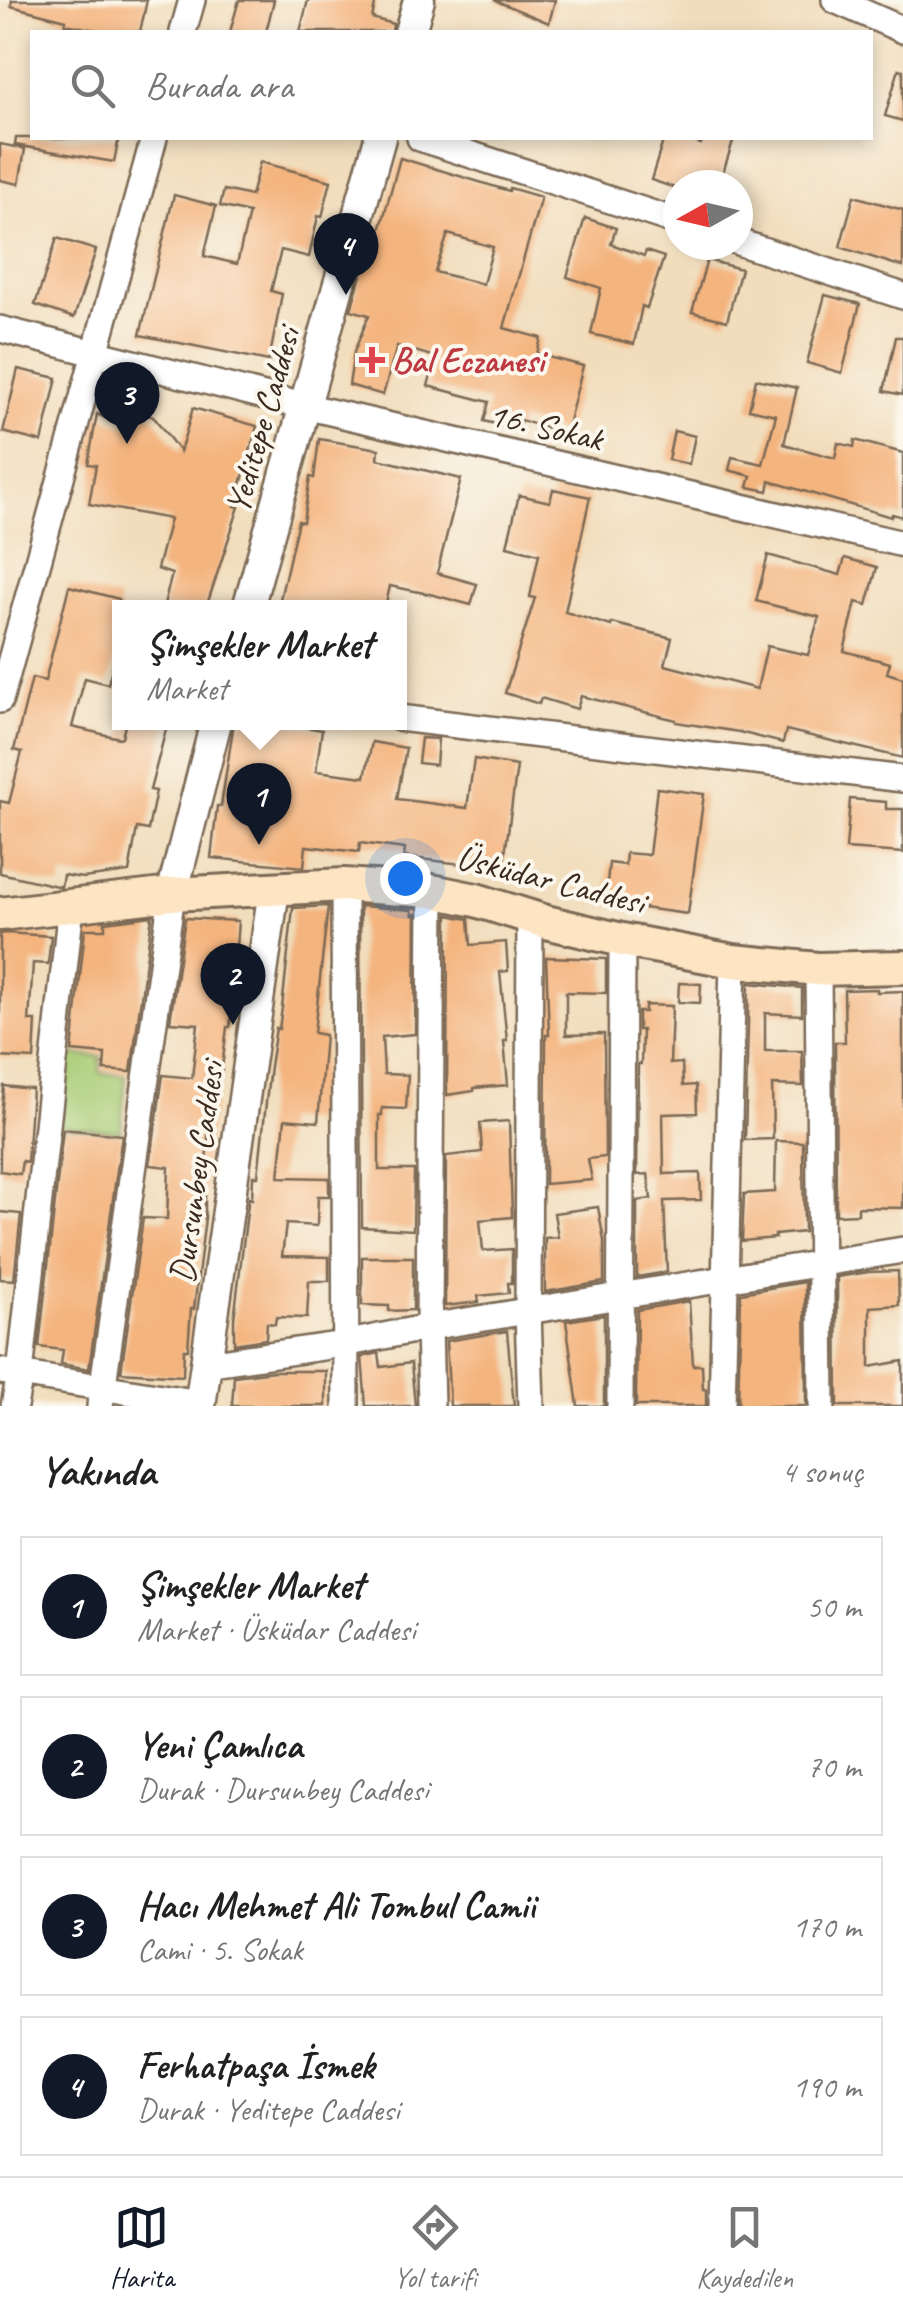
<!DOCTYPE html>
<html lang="tr">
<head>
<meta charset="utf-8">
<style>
	body { margin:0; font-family:Caveat,sans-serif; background:#f2f2f2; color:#222 }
	.compass { position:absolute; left:663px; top:170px; width:90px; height:90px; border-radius:50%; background:#fff; box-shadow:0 5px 15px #0003; rotate:262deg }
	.you { position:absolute; left:405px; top:878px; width:35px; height:35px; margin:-25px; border:8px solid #fff; border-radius:50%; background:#1a73e8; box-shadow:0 0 0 15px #1a73e833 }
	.badge { display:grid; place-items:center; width:65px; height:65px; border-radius:50%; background:#111827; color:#fff; font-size:32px; font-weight:700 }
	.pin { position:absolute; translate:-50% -82px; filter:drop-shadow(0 2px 5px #0008) }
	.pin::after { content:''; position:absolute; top:52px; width:35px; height:30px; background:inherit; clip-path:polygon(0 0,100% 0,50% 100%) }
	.popup { position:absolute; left:112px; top:600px; width:295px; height:130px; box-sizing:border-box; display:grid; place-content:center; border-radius:0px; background:#fff; filter:drop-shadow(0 2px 8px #0005); font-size:32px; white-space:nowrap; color:#767676 }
	.popup b { font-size:38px; color:#222 }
	.popup::after { content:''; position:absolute; left:50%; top:100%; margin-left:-20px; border:20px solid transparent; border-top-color:#fff }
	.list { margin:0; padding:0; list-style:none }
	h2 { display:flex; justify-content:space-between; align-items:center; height:130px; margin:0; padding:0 40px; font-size:42px }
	h2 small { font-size:32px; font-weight:400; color:#767676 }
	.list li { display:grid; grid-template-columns:65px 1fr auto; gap:30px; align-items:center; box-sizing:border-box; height:140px; margin:0 20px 20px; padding:0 20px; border:2px solid #e0e0e0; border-radius:0px }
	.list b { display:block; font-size:38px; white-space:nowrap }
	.list p { margin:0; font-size:32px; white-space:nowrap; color:#767676 }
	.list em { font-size:32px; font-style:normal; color:#767676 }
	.icon { flex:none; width:55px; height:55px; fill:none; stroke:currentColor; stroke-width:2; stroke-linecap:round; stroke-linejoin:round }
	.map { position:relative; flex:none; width:903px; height:1406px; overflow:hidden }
	.search { position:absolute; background:#fff; box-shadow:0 5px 15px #0003; left:30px; right:30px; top:30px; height:110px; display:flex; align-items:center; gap:25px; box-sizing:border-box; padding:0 35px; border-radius:0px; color:#767676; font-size:38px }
	.sheet { height:770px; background:#fff }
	nav { display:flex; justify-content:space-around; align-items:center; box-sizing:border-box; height:140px; border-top:2px solid #e0e0e0; background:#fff; font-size:28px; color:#767676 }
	nav a { display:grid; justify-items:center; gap:5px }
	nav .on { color:#111827 }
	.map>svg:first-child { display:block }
	.green { fill:#a8cc75; stroke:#727b4a; stroke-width:2.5 }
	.building { fill:#f4b47e; fill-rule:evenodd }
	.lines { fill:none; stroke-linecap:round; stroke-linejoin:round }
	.minor-casing { stroke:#7b6955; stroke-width:30 }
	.tertiary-casing { stroke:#7b6955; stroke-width:35 }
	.secondary-casing { stroke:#7b6955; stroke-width:38 }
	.minor { stroke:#fff; stroke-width:25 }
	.tertiary { stroke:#fff; stroke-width:30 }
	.secondary { stroke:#fde5c4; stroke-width:32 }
	.health-dot { fill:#e0444e; stroke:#fbf7ec; stroke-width:4 }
	.labels { text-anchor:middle; stroke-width:8; stroke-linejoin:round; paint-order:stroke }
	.health-label { font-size:35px; font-weight:bold; fill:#be3a42; stroke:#fbf7ec; text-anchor:start }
	.street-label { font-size:35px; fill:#3b2a1e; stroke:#fbf7ec }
</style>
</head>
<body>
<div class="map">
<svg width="903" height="1406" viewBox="0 0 903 1406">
	<rect width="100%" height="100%" fill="#fbf7ec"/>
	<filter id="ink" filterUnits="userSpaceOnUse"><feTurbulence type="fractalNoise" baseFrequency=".01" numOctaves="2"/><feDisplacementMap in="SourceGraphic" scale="20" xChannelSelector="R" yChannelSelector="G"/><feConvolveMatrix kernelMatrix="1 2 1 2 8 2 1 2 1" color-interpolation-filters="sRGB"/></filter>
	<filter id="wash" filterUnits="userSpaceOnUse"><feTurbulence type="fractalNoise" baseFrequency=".0048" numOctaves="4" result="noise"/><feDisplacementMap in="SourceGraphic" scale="40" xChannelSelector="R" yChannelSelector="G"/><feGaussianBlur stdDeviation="2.25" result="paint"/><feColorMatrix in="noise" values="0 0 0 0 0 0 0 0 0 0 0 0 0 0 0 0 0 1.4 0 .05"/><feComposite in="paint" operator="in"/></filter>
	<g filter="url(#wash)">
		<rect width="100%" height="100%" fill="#f1ddbc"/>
		<polygon class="green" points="65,1054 101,1057 100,1073 126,1075 121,1132 58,1126"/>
		<g id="blocks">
			<g class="building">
				<polygon points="12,0 147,0 140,32 106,32 65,24 66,20 11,6"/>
				<polygon points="239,0 274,0 266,32 230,32"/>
				<polygon points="308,0 376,0 372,18 393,24 392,32 300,32"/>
				<polygon points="494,0 555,0 549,23"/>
				<polygon points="899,69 903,70 903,121 885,116"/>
				<polygon points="16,138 119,138 114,162 15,145"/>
				<polygon points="664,138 680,138 701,144 703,138 734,138 719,185 678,185 678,189 651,180"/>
				<polygon points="0,144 25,149 19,184 0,180"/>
				<path d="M400,158L509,191L510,188L541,197L504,328L541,338L537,354L583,366L566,433L520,420L518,430L484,421L489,402L428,386L436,357L397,346L383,395L349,385L354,352L369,315L351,310L360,278L376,238H378ZM448,234L493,247L483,284L435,272Z"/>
				<polygon points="260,162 331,181 322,217 318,216 309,257 281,250 271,291 282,294 269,361 140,335 174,195 216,206 204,256 237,264 249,213 220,206 224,190 251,196"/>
				<polygon points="854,196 903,210 903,267 840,247"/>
				<polygon points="585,218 616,228 611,244 644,256 646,251 664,257 647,308 642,306 634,344 591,334 601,288 567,277"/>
				<polygon points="57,238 96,250 74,318 35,305"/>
				<polygon points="707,260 741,269 727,321 692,312"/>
				<polygon points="825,295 860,304 842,373 807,363"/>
				<polygon points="896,337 903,337 903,395 884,391"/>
				<polygon points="18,369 57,378 42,442 3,432"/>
				<polygon points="756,379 797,388 784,444 835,458 838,443 854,447 855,440 903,453 903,517 892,514 891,517 770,481 768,491 748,487 751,476 729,470 732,457 763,464 776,415 749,409"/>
				<polygon points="193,408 257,426 235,506 239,507 206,608 163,608 172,574 157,569 170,519 89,504 96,465 88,464 97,414 123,426 139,414 153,416 180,452"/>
				<polygon points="674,431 695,436 689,464 668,460"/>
				<polygon points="319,439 379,449 378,459 461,479 437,573 477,584 471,605 434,595 390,586 385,608 278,608 298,521 303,522 310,477 314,478"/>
				<polygon points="553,489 590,497 565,612 611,626 612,623 672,638 665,665 757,689 767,646 808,655 819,617 756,601 768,555 840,575 845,558 877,567 867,605 856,602 844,651 890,663 887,673 903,678 903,758 786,730 783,743 739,732 676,722 676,720 581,696 577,709 541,698 539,704 505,693 535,598 530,597 539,554 507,546 519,495 550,502"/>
				<polygon points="69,586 119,599 119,642 108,684 85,678 72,727 119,738 122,737 126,722 168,722 150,790 156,791 148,830 137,828 129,872 83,878 63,875 61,887 0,873 0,801 9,803 22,752 14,750 32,678 45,681"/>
				<polygon points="234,722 276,722 322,730 316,771 365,777 372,742 406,748 397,799 467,808 474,759 517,766 503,869 404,857 405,849 360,843 359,852 306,846 304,867 211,858 217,806 221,806"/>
				<polygon points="421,738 438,739 436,765 418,763"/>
				<polygon points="657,788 704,794 688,914 605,903 609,863 625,865 626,853 649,855"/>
				<polygon points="850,799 886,802 886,809 903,809 903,853 846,849"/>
				<polygon points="328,906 314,1033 325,1035 318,1122 285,1119 279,1177 329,1178 329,1196 318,1196 317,1226 286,1224 282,1256 329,1257 329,1281 309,1281 307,1318 276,1317 275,1324 267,1323 266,1339 234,1344 234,1319 248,1204 249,1198 252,1199 253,1176 258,1176 270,1066 276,1028 279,1029 282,1008 293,908"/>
				<polygon points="360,906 412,910 413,915 416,914 415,1034 382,1037 384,1074 408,1075 406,1109 382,1108 382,1115 379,1115 379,1170 414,1170 413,1230 362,1227"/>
				<polygon points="448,915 469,919 471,945 506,942 508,971 500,972 507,1041 504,1041 508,1085 474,1088 474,1091 447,1095"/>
				<polygon points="152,916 131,1072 104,1070 105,1054 72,1051 85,929 105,929 105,922"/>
				<polygon points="185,918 238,921 230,1027 227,1027 221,1076 217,1076 213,1116 210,1116 205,1174 205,1218 194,1309 191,1309 188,1349 184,1349 183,1376 121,1372 143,1218 167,1219 169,1167 150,1165 163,1075 192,1078 198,1024 170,1022"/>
				<polygon points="6,933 51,936 48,964 33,963 29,1021 36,1021 34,1059 0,1057 0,934"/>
				<polygon points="546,957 606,959 606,993 566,992 566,1035 604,1034 605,1157 588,1159 592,1180 545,1184 546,1035 549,1035"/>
				<polygon points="679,983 701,984 700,1003 678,1002"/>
				<polygon points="749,983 802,988 802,1015 765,1013 765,1051 802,1051 803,1086 772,1085 773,1139 745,1140"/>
				<polygon points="877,989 877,992 903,991 903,1208 858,1207 858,1214 836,1215 835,1042 845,1042 844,990"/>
				<polygon points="645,1005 672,1006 670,1064 682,1063 683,1086 696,1085 697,1113 663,1114 664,1174 700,1173 701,1200 664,1201 667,1272 637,1277 637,1201 651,1199 648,1174 637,1175 638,1064 641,1064 642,1030 638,1030 638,1012 645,1012"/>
				<polygon points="4,1086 32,1089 27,1162 22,1161 20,1174 0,1171 0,1126"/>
				<polygon points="509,1121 512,1217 480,1220 483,1251 512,1249 512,1283 508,1283 509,1293 478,1296 479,1302 445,1306 446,1156 482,1152 480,1123"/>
				<polygon points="63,1129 122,1135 89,1369 61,1364 63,1350 39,1347"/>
				<polygon points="776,1141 803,1142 804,1232 775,1235 775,1238 742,1241 744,1194 775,1192"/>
				<polygon points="598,1207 604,1241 604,1282 545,1292 545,1238 558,1237 554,1213"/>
				<polygon points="0,1212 21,1214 14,1280 0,1279"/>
				<polygon points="362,1257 413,1257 413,1310 389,1311 389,1306 362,1305"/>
				<polygon points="898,1271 899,1305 870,1307 870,1367 903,1361 903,1406 838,1406 837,1277 869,1272"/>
				<polygon points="805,1282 806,1406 738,1406 741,1293"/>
				<polygon points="689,1301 693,1365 702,1365 703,1389 706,1389 706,1406 636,1406 637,1310"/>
				<polygon points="604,1315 604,1406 578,1406 566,1321"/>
				<polygon points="507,1331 514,1406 450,1406 446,1341"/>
				<polygon points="379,1353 381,1367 411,1363 415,1406 366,1406 362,1357"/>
				<polygon points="274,1371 326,1371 326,1406 232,1406 234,1376"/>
			</g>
		</g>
	</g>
	<g filter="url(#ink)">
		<use href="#blocks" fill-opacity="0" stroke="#7b6955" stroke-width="2.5"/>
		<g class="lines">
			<defs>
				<g id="minor">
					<polyline points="835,0 903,30"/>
					<polyline points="183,32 192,0"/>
					<polyline points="420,138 678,222"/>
					<polyline points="738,242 903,296"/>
					<polyline points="0,329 304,406 903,544"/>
					<polyline points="0,700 154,138"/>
					<polyline points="399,718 903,779"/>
					<polyline points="344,885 346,1406"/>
					<polyline points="530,917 528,1312 531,1406"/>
					<polyline points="818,969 822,1406"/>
					<polyline points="206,1364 344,1344 429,1327 903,1250"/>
					<polyline points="0,1371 200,1403"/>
					<polyline points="14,1406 20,1374 71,906"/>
					<polyline points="100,1406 172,894"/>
					<polyline points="431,1406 429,1327 432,891"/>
					<polyline points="620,1406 622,940"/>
					<polyline points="722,1406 733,961"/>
				</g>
				<g id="tertiary">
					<polyline points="410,32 419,0"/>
					<polyline points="248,608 380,138"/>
					<polyline points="172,894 216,722"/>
					<polyline points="200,1406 274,889"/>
				</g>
				<polyline id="secondary" points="0,914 172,894 344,885 432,891 476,900 546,922 622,940 733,961 818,969 903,967"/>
			</defs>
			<use href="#minor" class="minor-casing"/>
			<use href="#tertiary" class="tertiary-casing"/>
			<use href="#secondary" class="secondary-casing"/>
			<use href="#minor" class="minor"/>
			<use href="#tertiary" class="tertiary"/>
			<use href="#secondary" class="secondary"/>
		</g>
	</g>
	<path class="health-dot" d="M367 345h10v10h10v10h-10v10h-10v-10h-10v-10h10z"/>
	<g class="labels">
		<g class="health-label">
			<text x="392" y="372">Bal Eczanesi</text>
		</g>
		<g class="street-label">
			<text transform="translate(262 420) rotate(-74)" y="12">Yeditepe Caddesi</text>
			<text transform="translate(546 426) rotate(13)" y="12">16. Sokak</text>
			<text transform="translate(551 879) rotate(14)" y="12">Üsküdar Caddesi</text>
			<text transform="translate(196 1172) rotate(-82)" y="12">Dursunbey Caddesi</text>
		</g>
	</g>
</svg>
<svg class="compass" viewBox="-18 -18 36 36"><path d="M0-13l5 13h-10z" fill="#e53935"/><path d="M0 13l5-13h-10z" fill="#767676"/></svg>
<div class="you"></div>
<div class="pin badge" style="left:259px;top:845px">1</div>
<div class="popup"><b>Şimşekler Market</b>Market</div>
<div class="pin badge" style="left:233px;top:1025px">2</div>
<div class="pin badge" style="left:127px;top:444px">3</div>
<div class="pin badge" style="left:346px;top:295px">4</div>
<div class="search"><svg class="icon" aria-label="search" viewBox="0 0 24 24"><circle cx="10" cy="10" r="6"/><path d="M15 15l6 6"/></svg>Burada ara</div>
</div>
<section class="sheet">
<h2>Yakında<small>4 sonuç</small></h2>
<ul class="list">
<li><span class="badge">1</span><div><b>Şimşekler Market</b><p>Market · Üsküdar Caddesi</p></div><em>50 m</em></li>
<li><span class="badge">2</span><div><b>Yeni Çamlıca</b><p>Durak · Dursunbey Caddesi</p></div><em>70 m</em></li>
<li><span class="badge">3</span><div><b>Hacı Mehmet Ali Tombul Camii</b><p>Cami · 5. Sokak</p></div><em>170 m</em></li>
<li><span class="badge">4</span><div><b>Ferhatpaşa İsmek</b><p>Durak · Yeditepe Caddesi</p></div><em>190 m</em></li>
</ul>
</section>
<nav>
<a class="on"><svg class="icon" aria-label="map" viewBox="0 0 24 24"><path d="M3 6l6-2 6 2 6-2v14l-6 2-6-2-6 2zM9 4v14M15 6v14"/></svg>Harita</a>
<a><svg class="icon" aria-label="directions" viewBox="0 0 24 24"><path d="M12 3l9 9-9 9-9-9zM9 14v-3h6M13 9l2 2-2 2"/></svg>Yol tarifi</a>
<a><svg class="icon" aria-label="saved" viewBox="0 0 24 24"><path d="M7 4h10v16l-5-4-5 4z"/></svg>Kaydedilen</a>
</nav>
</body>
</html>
